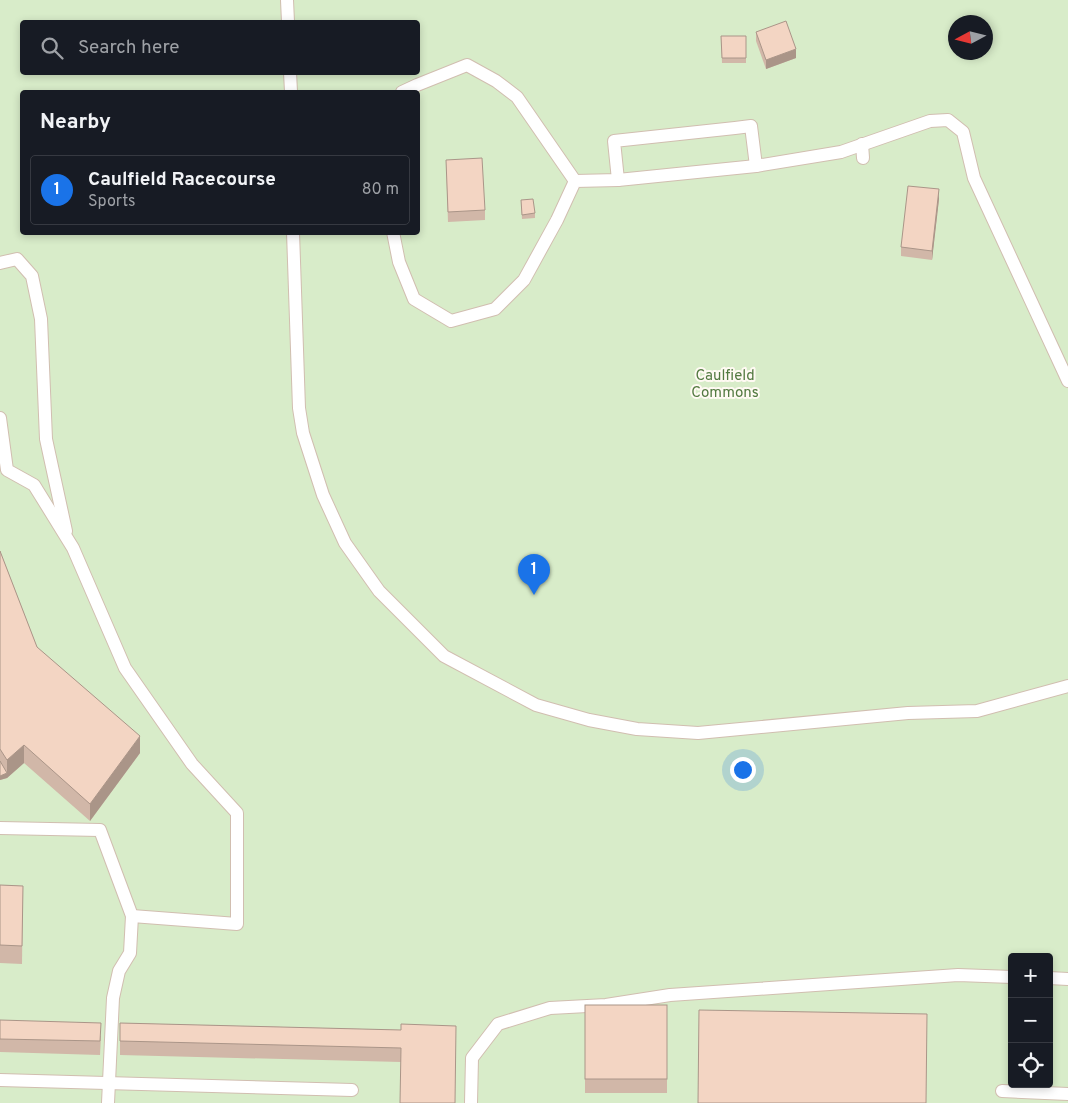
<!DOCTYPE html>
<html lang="en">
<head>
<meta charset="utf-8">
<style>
	body { margin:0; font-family:Overpass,sans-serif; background:#20242c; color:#f1f3f6 }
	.controls { position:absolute; right:15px; bottom:15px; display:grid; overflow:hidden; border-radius:5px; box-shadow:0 2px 8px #0003 }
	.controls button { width:45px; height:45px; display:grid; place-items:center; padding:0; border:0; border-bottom:1px solid #363941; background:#171b24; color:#f1f3f6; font:25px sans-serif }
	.compass { position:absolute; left:948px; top:15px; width:45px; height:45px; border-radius:50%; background:#171b24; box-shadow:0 2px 8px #0003; rotate:263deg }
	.you { position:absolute; left:742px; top:769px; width:18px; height:18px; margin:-12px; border:4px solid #fff; border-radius:50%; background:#1a73e8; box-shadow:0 0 0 8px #1a73e833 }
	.badge { display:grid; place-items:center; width:32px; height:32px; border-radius:50%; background:#1a73e8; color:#fff; font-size:16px; font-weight:700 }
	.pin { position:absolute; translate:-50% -41px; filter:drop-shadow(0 1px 2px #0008) }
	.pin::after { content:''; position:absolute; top:26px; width:18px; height:15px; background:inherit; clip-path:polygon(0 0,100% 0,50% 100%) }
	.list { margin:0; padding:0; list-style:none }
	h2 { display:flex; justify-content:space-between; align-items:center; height:65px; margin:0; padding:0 20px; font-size:21px }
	h2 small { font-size:16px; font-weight:400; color:#9ea1a6 }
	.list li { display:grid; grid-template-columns:32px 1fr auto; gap:15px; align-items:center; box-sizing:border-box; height:70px; margin:0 10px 10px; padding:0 10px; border:1px solid #363941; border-radius:5px }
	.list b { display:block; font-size:19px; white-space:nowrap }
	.list p { margin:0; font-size:16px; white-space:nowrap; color:#9ea1a6 }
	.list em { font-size:16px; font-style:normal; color:#9ea1a6 }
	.icon { flex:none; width:28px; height:28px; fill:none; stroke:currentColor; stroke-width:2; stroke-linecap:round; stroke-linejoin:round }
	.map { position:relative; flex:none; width:1068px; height:1103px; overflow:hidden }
	.search { position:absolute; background:#171b24; box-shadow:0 2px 8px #0003; left:20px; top:20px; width:400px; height:55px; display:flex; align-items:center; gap:12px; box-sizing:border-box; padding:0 18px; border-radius:5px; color:#9ea1a6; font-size:19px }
	.panel { position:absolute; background:#171b24; box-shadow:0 2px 8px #0003; left:20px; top:90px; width:400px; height:145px; border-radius:5px }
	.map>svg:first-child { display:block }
	.green { fill:#d8ecc9; fill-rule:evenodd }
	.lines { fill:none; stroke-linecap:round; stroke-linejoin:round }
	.service-casing { stroke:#d1beb0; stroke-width:14 }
	.service { stroke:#fff; stroke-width:12 }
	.wall { fill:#d1b7a8 }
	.shaded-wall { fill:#aa9588 }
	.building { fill:#f3d5c3; stroke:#aa9588 }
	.labels { text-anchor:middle; stroke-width:4; stroke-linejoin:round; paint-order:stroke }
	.park-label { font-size:15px; fill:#537a41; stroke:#fffaf3 }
</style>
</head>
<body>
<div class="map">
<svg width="1068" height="1103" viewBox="0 0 1068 1103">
	<rect width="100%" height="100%" fill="#fdf6ec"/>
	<path class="green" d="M0,0H1068V1103H0ZM22,22H418V72H22ZM956,22H986V52H956ZM22,92H418V232H22ZM1012,957H1049V1084H1012Z"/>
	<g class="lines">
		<defs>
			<g id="service">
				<polyline points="287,0 288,22"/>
				<polyline points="290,72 291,92"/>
				<polyline points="402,92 417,85 467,65 496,81 517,97 575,181"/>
				<polyline points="862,144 863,158"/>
				<polyline points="618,180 614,141 735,128 751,126 756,166"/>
				<polyline points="293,232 299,408 303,433 323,495 345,543 379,591 444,656 536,705 589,720 637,729 698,733 908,713 977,711 1068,686"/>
				<polyline points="393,232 399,262 414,299 451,321 495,309 524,280 557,220 575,181 618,180 756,166 841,152 930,121 948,120 963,132 974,178 1068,381"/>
				<polyline points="0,263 17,259 32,276 41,319 46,439 66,531"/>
				<polyline points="0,418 7,470 34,485 73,548 125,668 192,764 237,813 237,924 132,916"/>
				<polyline points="0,828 100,830 132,916 130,953 119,971 113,998 108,1103"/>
				<polyline points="1049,978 1068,979"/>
				<polyline points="0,1080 352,1090"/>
				<polyline points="1002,1091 1068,1094"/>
				<polyline points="471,1103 472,1058 498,1024 550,1008 606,1005 670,995 958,975 1012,977"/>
			</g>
		</defs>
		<use href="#service" class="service-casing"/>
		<use href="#service" class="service"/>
	</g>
	<g class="wall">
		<polygon points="756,32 796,58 766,69 756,41"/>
		<polygon points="721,36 746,36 746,63 722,63"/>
		<polygon points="446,160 485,210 485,220 448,222"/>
		<polygon points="939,199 932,260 901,256 901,247"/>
		<polygon points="521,200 535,213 535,218 522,219"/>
		<polygon points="0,551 37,647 140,753 90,821 24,763 7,778 0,780"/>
		<polygon points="0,885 23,886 22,964 0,963"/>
		<rect x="585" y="1005" width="82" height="88"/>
		<polygon points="0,1020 101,1036 100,1055 0,1052"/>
		<polygon points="120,1023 401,1030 401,1062 120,1055"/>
	</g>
	<g class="shaded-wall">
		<polygon points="796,49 796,58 766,69 766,60"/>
		<polygon points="939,189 939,199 932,260 932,251"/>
		<polygon points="140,736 140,753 90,821 90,804"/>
		<polygon points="24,745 24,763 7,778 0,780 0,776 7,773 7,760"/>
	</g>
	<g class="building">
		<polygon points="786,21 796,49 766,60 756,32"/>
		<polygon points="721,36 746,36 746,58 722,58"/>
		<polygon points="482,158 485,210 448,212 446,160"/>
		<polygon points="908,186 939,189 932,251 901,247"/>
		<polygon points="533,199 535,213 522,215 521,200"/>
		<polygon points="0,551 37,647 140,736 90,804 24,745 7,760 0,749"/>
		<polygon points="0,761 7,773 0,776"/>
		<polygon points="0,885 23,886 22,946 0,945"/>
		<rect x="585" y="1005" width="82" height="74"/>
		<polygon points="699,1010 927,1014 926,1103 698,1103"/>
		<polygon points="0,1020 101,1023 100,1041 0,1039"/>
		<polygon points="120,1023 401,1030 401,1024 456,1026 455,1103 400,1103 401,1048 120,1041"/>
	</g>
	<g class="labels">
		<g class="park-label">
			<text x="725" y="380">Caulfield<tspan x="725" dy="17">Commons</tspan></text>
		</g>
	</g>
</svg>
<div class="controls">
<button>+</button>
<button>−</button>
<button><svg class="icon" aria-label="locate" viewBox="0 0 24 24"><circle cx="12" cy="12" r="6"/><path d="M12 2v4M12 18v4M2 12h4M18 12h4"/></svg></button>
</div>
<svg class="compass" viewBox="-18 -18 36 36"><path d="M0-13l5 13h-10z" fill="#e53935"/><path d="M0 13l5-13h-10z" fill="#9ea1a6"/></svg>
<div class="you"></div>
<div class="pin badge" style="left:534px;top:595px">1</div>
<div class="search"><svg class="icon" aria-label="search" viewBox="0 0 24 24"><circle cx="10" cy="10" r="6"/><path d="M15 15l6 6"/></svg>Search here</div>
<section class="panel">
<h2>Nearby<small></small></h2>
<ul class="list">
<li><span class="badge">1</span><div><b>Caulfield Racecourse</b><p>Sports</p></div><em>80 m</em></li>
</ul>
</section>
</div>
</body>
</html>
